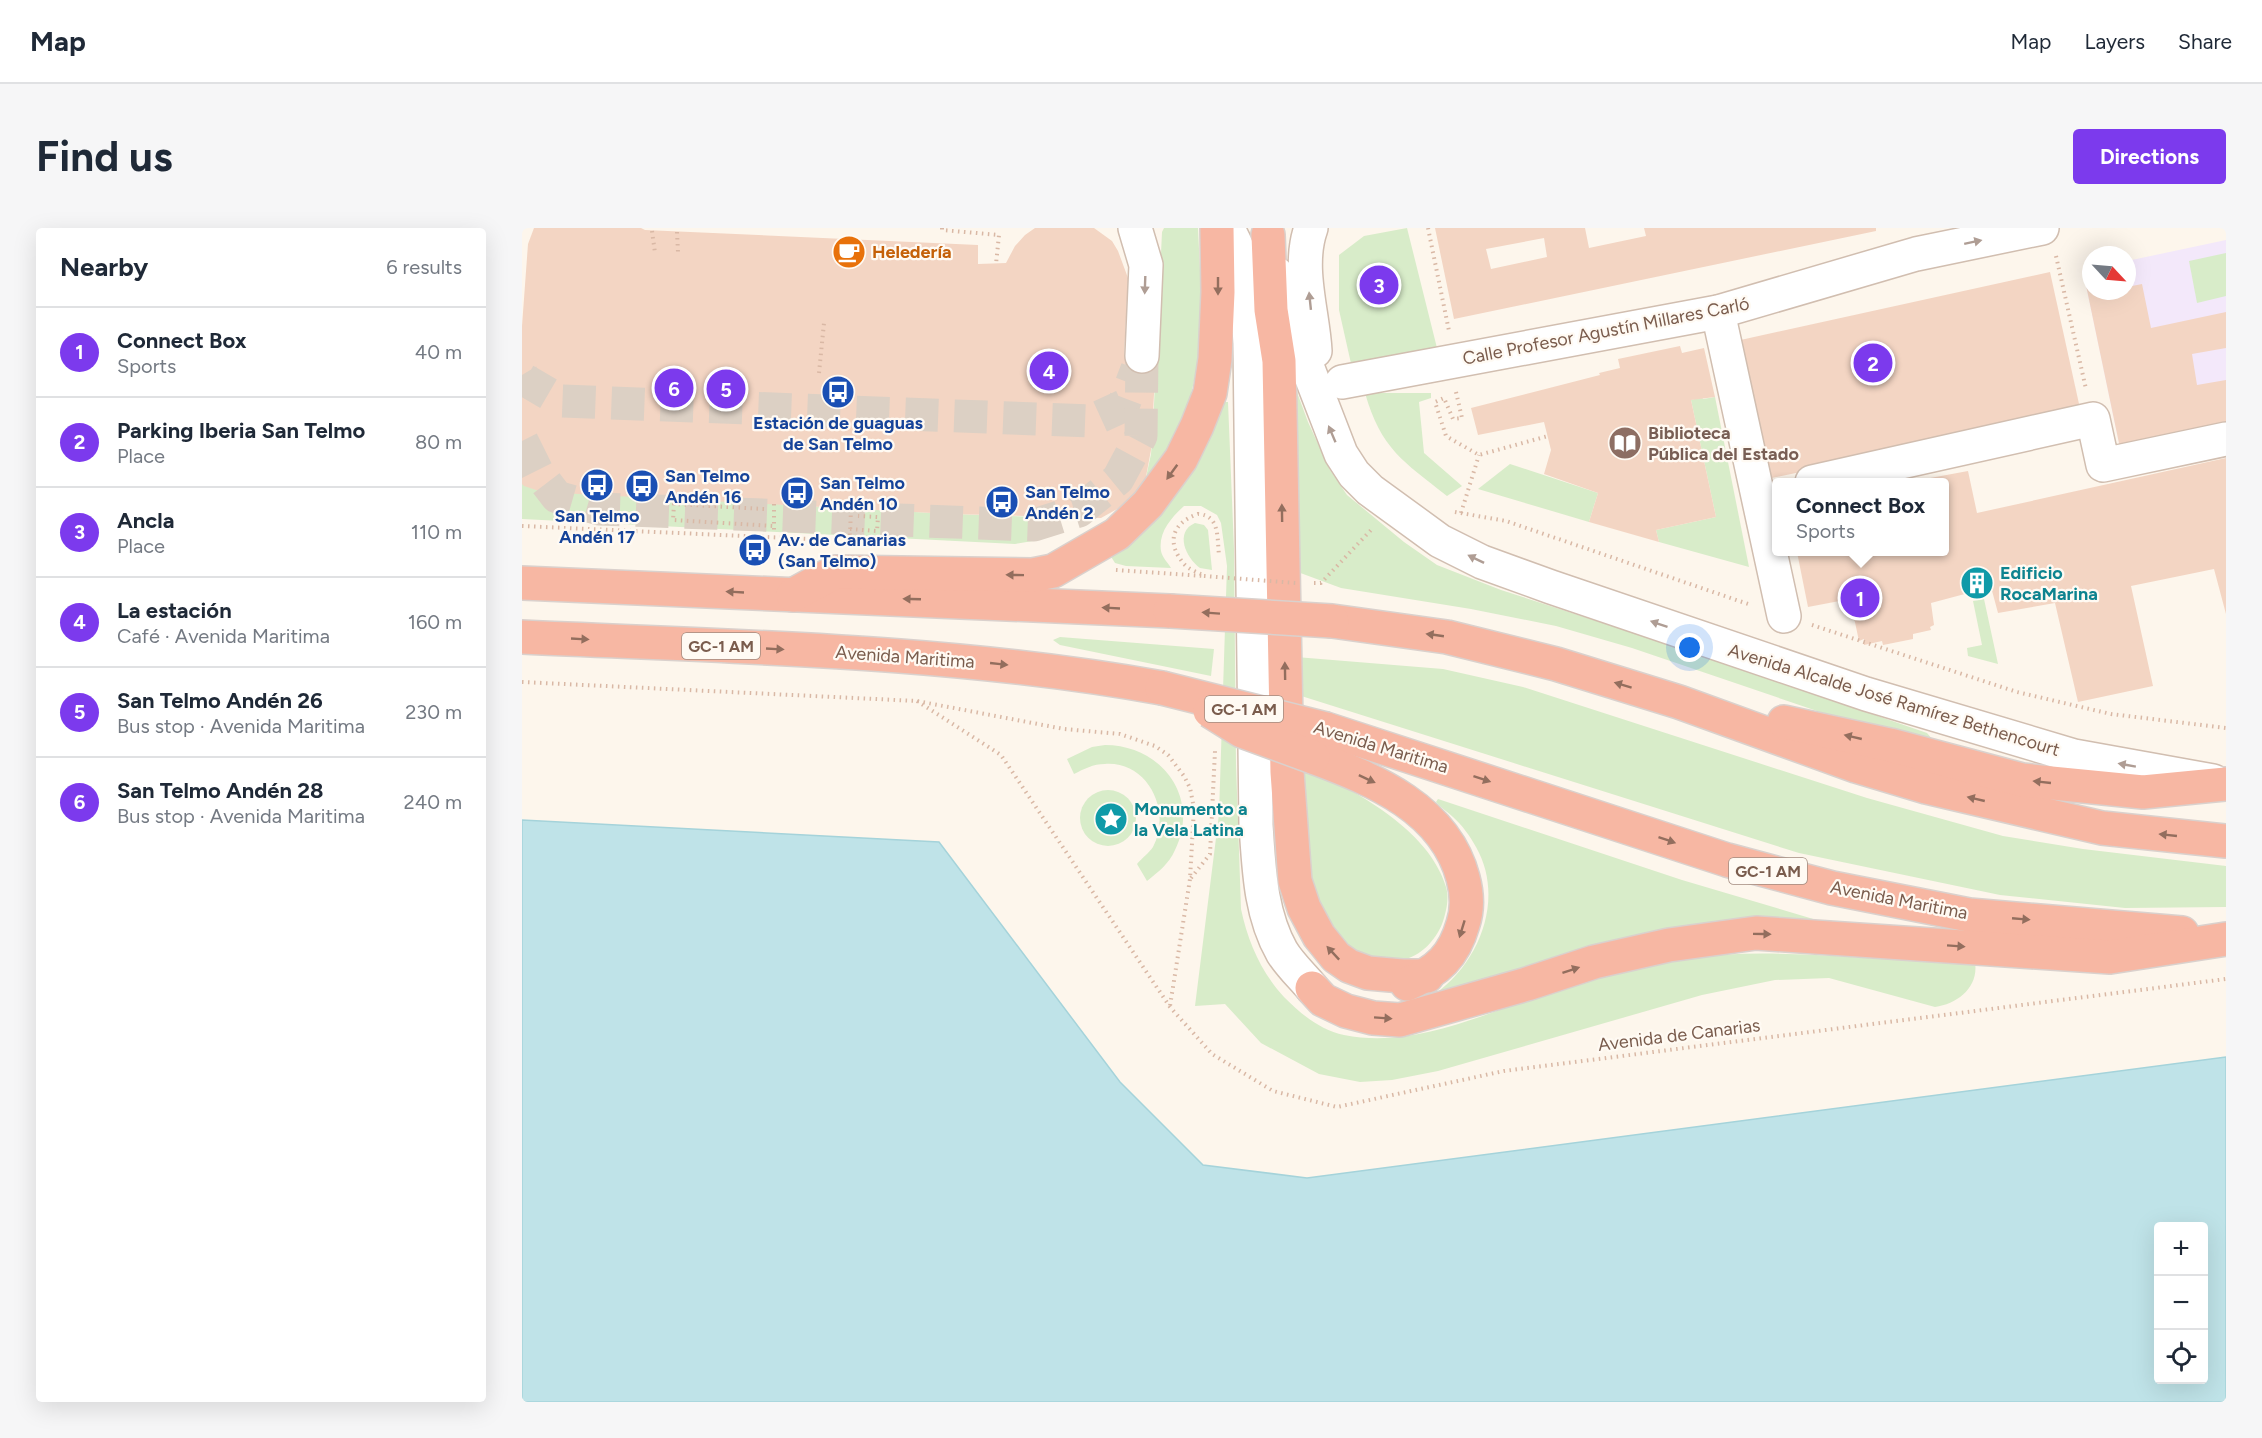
<!DOCTYPE html>
<html lang="en">
<head>
<meta charset="utf-8">
<style>
	body { margin:0; font-family:Figtree,sans-serif; background:#f6f6f7; color:#1f2937 }
	.controls { position:absolute; right:18px; bottom:18px; display:grid; overflow:hidden; border-radius:6px; box-shadow:0 6px 24px #0002 }
	.controls button { width:54px; height:54px; display:grid; place-items:center; padding:0; border:0; border-bottom:2px solid #e0e1e3; background:#fff; color:#1f2937; font:30px sans-serif }
	.compass { position:absolute; left:1560px; top:18px; width:54px; height:54px; border-radius:50%; background:#fff; box-shadow:0 6px 24px #0002; rotate:116deg }
	.you { position:absolute; left:1168px; top:420px; width:21px; height:21px; margin:-15px; border:4px solid #fff; border-radius:50%; background:#1a73e8; box-shadow:0 0 0 9px #1a73e833 }
	.badge { display:grid; place-items:center; width:39px; height:39px; border-radius:50%; background:#7c3aed; color:#fff; font-size:20px; font-weight:700 }
	.pin { position:absolute; translate:-50% -50%; border:3px solid #fff; box-shadow:0 2px 6px #0006 }
	.popup { position:absolute; left:1250px; top:250px; width:177px; height:78px; box-sizing:border-box; display:grid; place-content:center; border-radius:6px; background:#fff; filter:drop-shadow(0 2px 4px #0005); font-size:20px; white-space:nowrap; color:#747a83 }
	.popup b { font-size:22px; color:#1f2937 }
	.popup::after { content:''; position:absolute; left:50%; top:100%; margin-left:-12px; border:12px solid transparent; border-top-color:#fff }
	.list { margin:0; padding:0; list-style:none }
	h2 { display:flex; justify-content:space-between; align-items:center; height:78px; margin:0; padding:0 24px; font-size:26px }
	h2 small { font-size:20px; font-weight:400; color:#747a83 }
	.list li { display:grid; grid-template-columns:39px 1fr auto; gap:18px; align-items:center; box-sizing:border-box; height:90px; padding:0 24px; border-top:2px solid #e0e1e3 }
	.list b { display:block; font-size:22px; white-space:nowrap }
	.list p { margin:0; font-size:20px; white-space:nowrap; color:#747a83 }
	.list em { font-size:20px; font-style:normal; color:#747a83 }
	.icon { flex:none; width:33px; height:33px; fill:none; stroke:currentColor; stroke-width:2; stroke-linecap:round; stroke-linejoin:round }
	.map { position:relative; flex:none; width:1704px; height:1174px; overflow:hidden; border-radius:6px }
	header { display:flex; align-items:center; gap:36px; box-sizing:border-box; height:84px; padding:0 30px; background:#fff; border-bottom:2px solid #e0e1e3 }
	header strong { font-size:28px }
	nav { display:flex; gap:33px; margin-inline-start:auto; font-size:21px }
	.intro { display:flex; align-items:center; justify-content:space-between; box-sizing:border-box; height:144px; padding:0 36px }
	h1 { margin:0; font-size:42px }
	.button { padding:15px 27px; border-radius:6px; background:#7c3aed; color:#fff; font-size:21px; font-weight:700 }
	main { display:flex; gap:36px; padding:0 36px }
	aside { flex:1; background:#fff; border-radius:6px; box-shadow:0 6px 24px #0002 }
	.map>svg:first-child { display:block }
	.education { fill:#f3e8fa }
	.green { fill:#d8ecc9 }
	.water { fill:#bfe3e8; stroke:#a5d3da; stroke-width:1.5; fill-rule:evenodd }
	.building { fill:#f3d5c3; fill-rule:evenodd }
	.lines { fill:none; stroke-linecap:round; stroke-linejoin:round }
	.minor-tunnel { stroke:#dcd0c4; stroke-width:33; stroke-dasharray:33 16; stroke-linecap:butt }
	.minor-casing { stroke:#d1beb0; stroke-width:36 }
	.highway-casing { stroke:#dad1cd; stroke-width:36 }
	.path { stroke:#d9b8a5; stroke-width:4; stroke-dasharray:1.5 4.5; stroke-linecap:butt }
	.minor { stroke:#fff; stroke-width:33 }
	.highway { stroke:#f7b7a3; stroke-width:33 }
	.highway-bridge-casing { stroke:#dad1cd; stroke-width:36; stroke-linecap:butt }
	.path-bridge { stroke:#d9b8a5; stroke-width:4; stroke-dasharray:1.5 4.5; stroke-linecap:butt }
	.highway-bridge { stroke:#f7b7a3; stroke-width:33 }
	.oneway { fill:#af9d94 }
	.oneway2 { fill:#936e5e }
	.labels { text-anchor:middle; stroke-width:4.5; stroke-linejoin:round; paint-order:stroke }
	.shield { fill:#fffaf3; stroke:#a28b7f; stroke-width:1.5 }
	.shield-label { font-size:16px; font-weight:bold; fill:#7a5c4d }
	.food-label { font-size:18px; font-weight:bold; fill:#c56008; stroke:#fffaf3; text-anchor:start }
	.street-label { font-size:18px; fill:#7a5c4d; stroke:#fffaf3 }
	.transit-label { font-size:18px; font-weight:bold; fill:#164399; stroke:#fffaf3; text-anchor:start }
	.education-label { font-size:18px; font-weight:bold; fill:#785e54; stroke:#fffaf3; text-anchor:start }
	.culture-label { font-size:18px; font-weight:bold; fill:#0d838f; stroke:#fffaf3; text-anchor:start }
</style>
</head>
<body>
<header>
<strong>Map</strong>
<nav><a>Map</a><a>Layers</a><a>Share</a></nav>
</header>
<div class="intro"><h1>Find us</h1><a class="button">Directions</a></div>
<main>
<aside>
<h2>Nearby<small>6 results</small></h2>
<ul class="list">
<li><span class="badge">1</span><div><b>Connect Box</b><p>Sports</p></div><em>40 m</em></li>
<li><span class="badge">2</span><div><b>Parking Iberia San Telmo</b><p>Place</p></div><em>80 m</em></li>
<li><span class="badge">3</span><div><b>Ancla</b><p>Place</p></div><em>110 m</em></li>
<li><span class="badge">4</span><div><b>La estación</b><p>Café · Avenida Maritima</p></div><em>160 m</em></li>
<li><span class="badge">5</span><div><b>San Telmo Andén 26</b><p>Bus stop · Avenida Maritima</p></div><em>230 m</em></li>
<li><span class="badge">6</span><div><b>San Telmo Andén 28</b><p>Bus stop · Avenida Maritima</p></div><em>240 m</em></li>
</ul>
</aside>
<div class="map">
<svg width="1704" height="1174" viewBox="0 0 1704 1174">
	<rect width="100%" height="100%" fill="#fdf6ec"/>
	<polygon class="education" points="1704,12 1704,197 1598,220 1561,43 1569,41 1569,63 1605,63 1605,33"/>
	<g class="green">
		<path d="M642,0H676C679,64 685,134 659,195C649,216 636,235 623,254L629,226L631,198L640,4Z"/>
		<polygon points="885,0 916,124 830,140 817,82 817,27 842,8"/>
		<polygon points="1704,25 1704,68 1675,75 1667,33"/>
		<polygon points="770,145 776,167 786,194 808,242 825,267 882,314 915,337 979,362 1173,425 1405,505 1412,513 1398,518 1110,420 1034,398 949,381 819,360 773,343"/>
		<path d="M843,165H909V170L897,174L902,225L940,258L925,268C881,233 859,221 843,165Z"/>
		<polygon points="1180,169 1181,171 1193,169 1227,339 1137,314 1134,302 1194,289 1169,172"/>
		<path d="M695,174H706L712,321L714,536L719,681C726,714 739,744 762,769C779,786 798,802 822,807C892,821 960,786 1024,766C1068,751 1114,737 1160,731C1227,721 1295,727 1363,731C1393,733 1423,733 1453,734C1457,759 1436,776 1413,779L1307,750L1253,752L1180,767L916,843L870,852L838,854L797,846L739,815L703,776L673,778L697,586L705,338L699,295L695,287L679,278H662C650,289 636,304 639,323C640,329 646,335 649,340L604,338L593,335L588,327Z"/>
		<polygon points="988,236 1076,265 1067,294 956,261"/>
		<path d="M0,256C173,271 346,284 520,289L519,305L511,313L493,316L0,291Z"/>
		<path d="M673,295L682,297L686,302L690,342L678,340C664,330 652,304 673,295Z"/>
		<polygon points="1462,371 1476,436 1446,428 1445,420 1460,417 1451,373"/>
		<polygon points="538,409 692,421 689,448 538,417 531,412"/>
		<polygon points="774,429 921,441 1001,459 1345,570 1481,608 1561,621 1704,638 1704,679 1603,680 1478,667 1277,625 773,466"/>
		<path d="M583,517C639,517 679,569 653,622C647,636 636,644 625,653L615,636C620,630 627,625 631,619C650,583 626,533 583,536C571,536 562,541 552,546L545,531L570,519Z"/>
		<path d="M781,538C832,562 907,601 924,659C927,669 925,680 922,690C917,709 899,730 878,732C873,732 866,731 860,730C854,729 847,730 842,728C827,721 810,704 802,691C780,656 783,580 781,538Z"/>
		<circle cx="586" cy="590" r="28"/>
		<path d="M916,571L1160,652L1298,693L1297,695L913,766C958,734 983,670 954,619C948,608 940,597 931,589C926,584 919,580 914,574Z"/>
	</g>
	<path class="water" d="M0,592L417,614L598,854L681,937L785,950L1704,829V1174H0ZM1636,998H1682V1152H1636Z"/>
	<g class="building">
		<polygon points="12,0 119,0 123,2 456,17 456,36 484,35 493,18 503,7 513,0 572,0 590,13 596,23 606,50 602,128 634,129 629,222 623,254 606,275 579,290 429,286 20,264 2,258 0,256 0,98 6,16"/>
		<path d="M913,0H1063L1067,20L1124,8L1122,0H1354V3L932,91ZM1022,10L1025,29L969,41L964,21Z"/>
		<polygon points="1569,41 1569,63 1605,63 1605,59 1620,56 1629,100 1704,84 1704,120 1670,126 1675,157 1704,152 1704,197 1598,220 1561,43"/>
		<polygon points="1528,44 1559,185 1245,251 1214,113"/>
		<polygon points="1158,118 1160,125 1182,120 1193,169 1169,172 1194,289 1134,302 1137,314 1067,294 1076,265 1022,246 1029,222 1022,194 956,207 949,180 1078,147 1077,145 1098,140 1096,131"/>
		<polygon points="1704,230 1704,386 1692,341 1609,358 1631,458 1556,474 1533,375 1476,385 1469,359 1409,375 1412,397 1408,399 1409,402 1391,406 1391,411 1361,417 1360,413 1342,417 1342,411 1337,413 1328,371 1286,379 1275,324 1422,324 1422,254 1392,253 1446,243 1455,285"/>
	</g>
	<g class="lines">
		<g class="minor-tunnel">
			<polyline points="0,147 3,152 39,173 568,193 601,178 615,141"/>
			<polyline points="0,213 15,243 35,269 77,281 512,297 557,283 596,251 619,208 620,128"/>
		</g>
		<defs>
			<g id="minor">
				<polyline points="613,0 624,37 620,128"/>
				<path d="M705,0C727,34 725,76 728,115L734,597C737,640 738,685 760,724C768,737 780,748 790,760"/>
				<path d="M789,0C775,39 791,84 793,123"/>
				<polyline points="755,46 773,107 819,226 832,246 848,262 918,313 960,334 1029,359 1344,466 1552,528 1691,553"/>
				<polyline points="1196,84 1262,388"/>
				<polyline points="820,154 1196,84 1394,26 1520,0"/>
				<polyline points="1290,254 1571,191 1581,237 1704,211"/>
			</g>
			<g id="highway">
				<polyline points="746,7 749,82 757,133 765,544 773,653 782,680 797,708 814,729 827,738 846,745 880,748 905,748"/>
				<polyline points="0,355 648,383"/>
				<polyline points="271,367 313,344 511,347 531,343 595,306 626,276 659,231 675,198 688,165 693,131 696,64 695,0"/>
				<polyline points="810,393 925,409 1034,436 1157,474 1334,538 1404,559 1580,600 1704,613"/>
				<path d="M0,409C214,419 429,422 640,460"/>
				<polyline points="1262,494 1368,517 1500,552 1621,564 1704,556"/>
				<polyline points="804,501 1205,632 1310,660 1447,687 1660,705"/>
				<path d="M791,529C853,552 923,581 941,650C945,665 946,681 941,696C932,728 916,743 885,756"/>
				<polyline points="790,760 801,772 824,783 851,790 878,792 1005,756 1072,734 1147,717 1234,705 1588,729 1704,711"/>
			</g>
		</defs>
		<use href="#minor" class="minor-casing"/>
		<use href="#highway" class="highway-casing"/>
		<g class="path">
			<polyline points="420,0 420,2 477,7 474,36"/>
			<polyline points="906,0 927,103"/>
			<polyline points="130,3 133,25"/>
			<polyline points="155,4 156,24"/>
			<polyline points="1534,28 1564,161"/>
			<polyline points="297,145 302,95"/>
			<polyline points="934,164 940,190 931,191 922,170 913,174 924,208 957,227 1026,208"/>
			<polyline points="252,276 252,303"/>
			<polyline points="242,281 152,276 151,292 252,298"/>
			<polyline points="933,284 984,293 1229,377"/>
			<polyline points="939,285 957,227"/>
			<polyline points="0,298 311,312"/>
			<polyline points="328,301 355,303 356,289 336,288"/>
			<polyline points="328,307 329,281"/>
			<polyline points="594,342 682,348"/>
			<path d="M679,346C674,344 667,341 663,337C644,316 649,295 676,286C698,287 695,310 697,327"/>
			<polyline points="792,355 799,355 849,302"/>
			<polyline points="1290,397 1495,464 1589,486 1704,500"/>
			<polyline points="0,454 395,473 542,501 598,506 633,518 646,527 662,548 668,560 672,580 668,651 648,778"/>
			<polyline points="395,473 479,527 648,779 690,826 751,863 815,879 982,843 1704,751"/>
			<polyline points="669,650 688,626 693,523"/>
		</g>
		<use href="#minor" class="minor"/>
		<use href="#highway" class="highway"/>
		<defs>
			<g id="highway-bridge">
				<polyline points="648,383 810,393"/>
				<polyline points="640,460 804,501"/>
				<polyline points="688,483 720,503 791,529"/>
			</g>
		</defs>
		<use href="#highway-bridge" class="highway-bridge-casing"/>
		<polyline class="path-bridge" points="682,348 774,355"/>
		<use href="#highway-bridge" class="highway-bridge"/>
	</g>
	<defs><path id="oneway-solid" d="M-6-.8H1V-3.2L6.5 0L1 3.2V.8H-6Z" transform="scale(1.5)"/></defs>
	<g class="oneway">
		<use href="#oneway-solid" transform="translate(1451 14) rotate(-12)"/>
		<use href="#oneway-solid" transform="translate(623 57) rotate(92)"/>
		<use href="#oneway-solid" transform="translate(788 73) rotate(-96)"/>
		<use href="#oneway-solid" transform="translate(810 206) rotate(-113)"/>
		<use href="#oneway-solid" transform="translate(954 331) rotate(-154)"/>
		<use href="#oneway-solid" transform="translate(1137 396) rotate(-161)"/>
		<use href="#oneway-solid" transform="translate(1605 537) rotate(-170)"/>
	</g>
	<g class="oneway2">
		<use href="#oneway-solid" transform="translate(696 58) rotate(90)"/>
		<use href="#oneway-solid" transform="translate(650 244) rotate(126)"/>
		<use href="#oneway-solid" transform="translate(760 285) rotate(-91)"/>
		<use href="#oneway-solid" transform="translate(493 347) rotate(-179)"/>
		<use href="#oneway-solid" transform="translate(213 364) rotate(-177)"/>
		<use href="#oneway-solid" transform="translate(390 371) rotate(-178)"/>
		<use href="#oneway-solid" transform="translate(589 380) rotate(-177)"/>
		<use href="#oneway-solid" transform="translate(689 385) rotate(-176)"/>
		<use href="#oneway-solid" transform="translate(913 407) rotate(-172)"/>
		<use href="#oneway-solid" transform="translate(58 411) rotate(3)"/>
		<use href="#oneway-solid" transform="translate(253 421) rotate(3)"/>
		<use href="#oneway-solid" transform="translate(477 436) rotate(6)"/>
		<use href="#oneway-solid" transform="translate(763 443) rotate(-91)"/>
		<use href="#oneway-solid" transform="translate(1101 457) rotate(-163)"/>
		<use href="#oneway-solid" transform="translate(1331 509) rotate(-167)"/>
		<use href="#oneway-solid" transform="translate(845 551) rotate(25)"/>
		<use href="#oneway-solid" transform="translate(960 551) rotate(18)"/>
		<use href="#oneway-solid" transform="translate(1520 554) rotate(-174)"/>
		<use href="#oneway-solid" transform="translate(1454 571) rotate(-167)"/>
		<use href="#oneway-solid" transform="translate(1646 607) rotate(-174)"/>
		<use href="#oneway-solid" transform="translate(1145 612) rotate(19)"/>
		<use href="#oneway-solid" transform="translate(1499 691) rotate(5)"/>
		<use href="#oneway-solid" transform="translate(940 701) rotate(107)"/>
		<use href="#oneway-solid" transform="translate(1240 706) rotate(1)"/>
		<use href="#oneway-solid" transform="translate(1434 718) rotate(4)"/>
		<use href="#oneway-solid" transform="translate(811 725) rotate(-133)"/>
		<use href="#oneway-solid" transform="translate(1049 742) rotate(-18)"/>
		<use href="#oneway-solid" transform="translate(861 790) rotate(4)"/>
	</g>
	<defs>
		<symbol id="cafe-disc" viewBox="-11 -11 22 22"><circle r="9.5" fill="#e8710a" stroke="#fffaf3"/><path d="M-5.5-4.5H6V0H3Q3 3.5 0 3.5H-2.5Q-5.5 3.5-5.5 0ZM3-3.2v2h1.7v-2ZM-6 4.5H4V6H-6Z" fill="#fff"/></symbol>
		<symbol id="bus-disc" viewBox="-11 -11 22 22"><circle r="9.5" fill="#1a4fb4" stroke="#fffaf3"/><path d="M-5-6H5V4H4V6H2V4H-2V6H-4V4H-5ZM-3.5-4V0h7V-4ZM-3.5 1.2v1.5H-2V1.2ZM2 1.2v1.5H3.5V1.2Z" fill="#fff"/></symbol>
		<symbol id="library-disc" viewBox="-11 -11 22 22"><circle r="9.5" fill="#8d6e63" stroke="#fffaf3"/><path d="M-6-4Q-3-5.5-.7-3.5V5Q-3 3-6 4ZM6-4Q3-5.5 .7-3.5V5Q3 3 6 4Z" fill="#fff"/></symbol>
		<symbol id="building-disc" viewBox="-11 -11 22 22"><circle r="9.5" fill="#0f9aa8" stroke="#fffaf3"/><path d="M-4-6H4V6H1V3H-1V6H-4ZM-2.5-4.3h1.7v1.8h-1.7ZM.8-4.3h1.7v1.8H.8ZM-2.5-1h1.7V.8h-1.7ZM.8-1h1.7V.8H.8Z" fill="#fff"/></symbol>
		<symbol id="sight-disc" viewBox="-11 -11 22 22"><circle r="9.5" fill="#0f9aa8" stroke="#fffaf3"/><path d="M0-6L1.8-2.2L6-1.7L2.9 1.2L3.7 5.4L0 3.3L-3.7 5.4L-2.9 1.2L-6-1.7L-1.8-2.2Z" fill="#fff"/></symbol>
	</defs>
	<g fill-rule="evenodd">
		<use href="#cafe-disc" x="308" y="5" width="38" height="38"/>
		<use href="#bus-disc" x="297" y="145" width="38" height="38"/>
		<use href="#library-disc" x="1084" y="196" width="38" height="38"/>
		<use href="#bus-disc" x="56" y="238" width="38" height="38"/>
		<use href="#bus-disc" x="101" y="239" width="38" height="38"/>
		<use href="#bus-disc" x="256" y="246" width="38" height="38"/>
		<use href="#bus-disc" x="461" y="255" width="38" height="38"/>
		<use href="#bus-disc" x="214" y="303" width="38" height="38"/>
		<use href="#building-disc" x="1436" y="336" width="38" height="38"/>
		<use href="#sight-disc" x="570" y="572" width="38" height="38"/>
	</g>
	<g class="labels">
		<g class="shield">
			<rect x="160" y="405" width="78" height="26" rx="4.5"/>
			<rect x="683" y="468" width="78" height="26" rx="4.5"/>
			<rect x="1207" y="630" width="78" height="26" rx="4.5"/>
		</g>
		<g class="shield-label">
			<text x="199" y="424">GC-1 AM</text>
			<text x="722" y="487">GC-1 AM</text>
			<text x="1246" y="649">GC-1 AM</text>
		</g>
		<g class="food-label">
			<text x="350" y="30">Heledería</text>
		</g>
		<g class="street-label">
			<text transform="translate(1084 103) rotate(-11)" y="6">Calle Profesor Agustín Millares Carló</text>
			<text transform="translate(383 429) rotate(4)" y="6">Avenida Maritima</text>
			<text transform="translate(1372 472) rotate(17)" y="6">Avenida Alcalde José Ramírez Bethencourt</text>
			<text transform="translate(859 519) rotate(17)" y="6">Avenida Maritima</text>
			<text transform="translate(1377 672) rotate(11)" y="6">Avenida Maritima</text>
			<text transform="translate(1157 807) rotate(-7)" y="6">Avenida de Canarias</text>
		</g>
		<g class="transit-label">
			<text x="316" y="201" text-anchor="middle">Estación de guaguas<tspan x="316" dy="21">de San Telmo</tspan></text>
			<text x="143" y="254">San Telmo<tspan x="143" dy="21">Andén 16</tspan></text>
			<text x="298" y="261">San Telmo<tspan x="298" dy="21">Andén 10</tspan></text>
			<text x="503" y="270">San Telmo<tspan x="503" dy="21">Andén 2</tspan></text>
			<text x="75" y="294" text-anchor="middle">San Telmo<tspan x="75" dy="21">Andén 17</tspan></text>
			<text x="256" y="318">Av. de Canarias<tspan x="256" dy="21">(San Telmo)</tspan></text>
		</g>
		<g class="education-label">
			<text x="1126" y="211">Biblioteca<tspan x="1126" dy="21">Pública del Estado</tspan></text>
		</g>
		<g class="culture-label">
			<text x="1478" y="351">Edificio<tspan x="1478" dy="21">RocaMarina</tspan></text>
			<text x="612" y="587">Monumento a<tspan x="612" dy="21">la Vela Latina</tspan></text>
		</g>
	</g>
</svg>
<div class="controls">
<button>+</button>
<button>−</button>
<button><svg class="icon" aria-label="locate" viewBox="0 0 24 24"><circle cx="12" cy="12" r="6"/><path d="M12 2v4M12 18v4M2 12h4M18 12h4"/></svg></button>
</div>
<svg class="compass" viewBox="-18 -18 36 36"><path d="M0-13l5 13h-10z" fill="#e53935"/><path d="M0 13l5-13h-10z" fill="#747a83"/></svg>
<div class="you"></div>
<div class="pin badge" style="left:1338px;top:370px">1</div>
<div class="popup"><b>Connect Box</b>Sports</div>
<div class="pin badge" style="left:1351px;top:135px">2</div>
<div class="pin badge" style="left:857px;top:57px">3</div>
<div class="pin badge" style="left:527px;top:143px">4</div>
<div class="pin badge" style="left:204px;top:161px">5</div>
<div class="pin badge" style="left:152px;top:160px">6</div>
</div>
</main>
</body>
</html>
